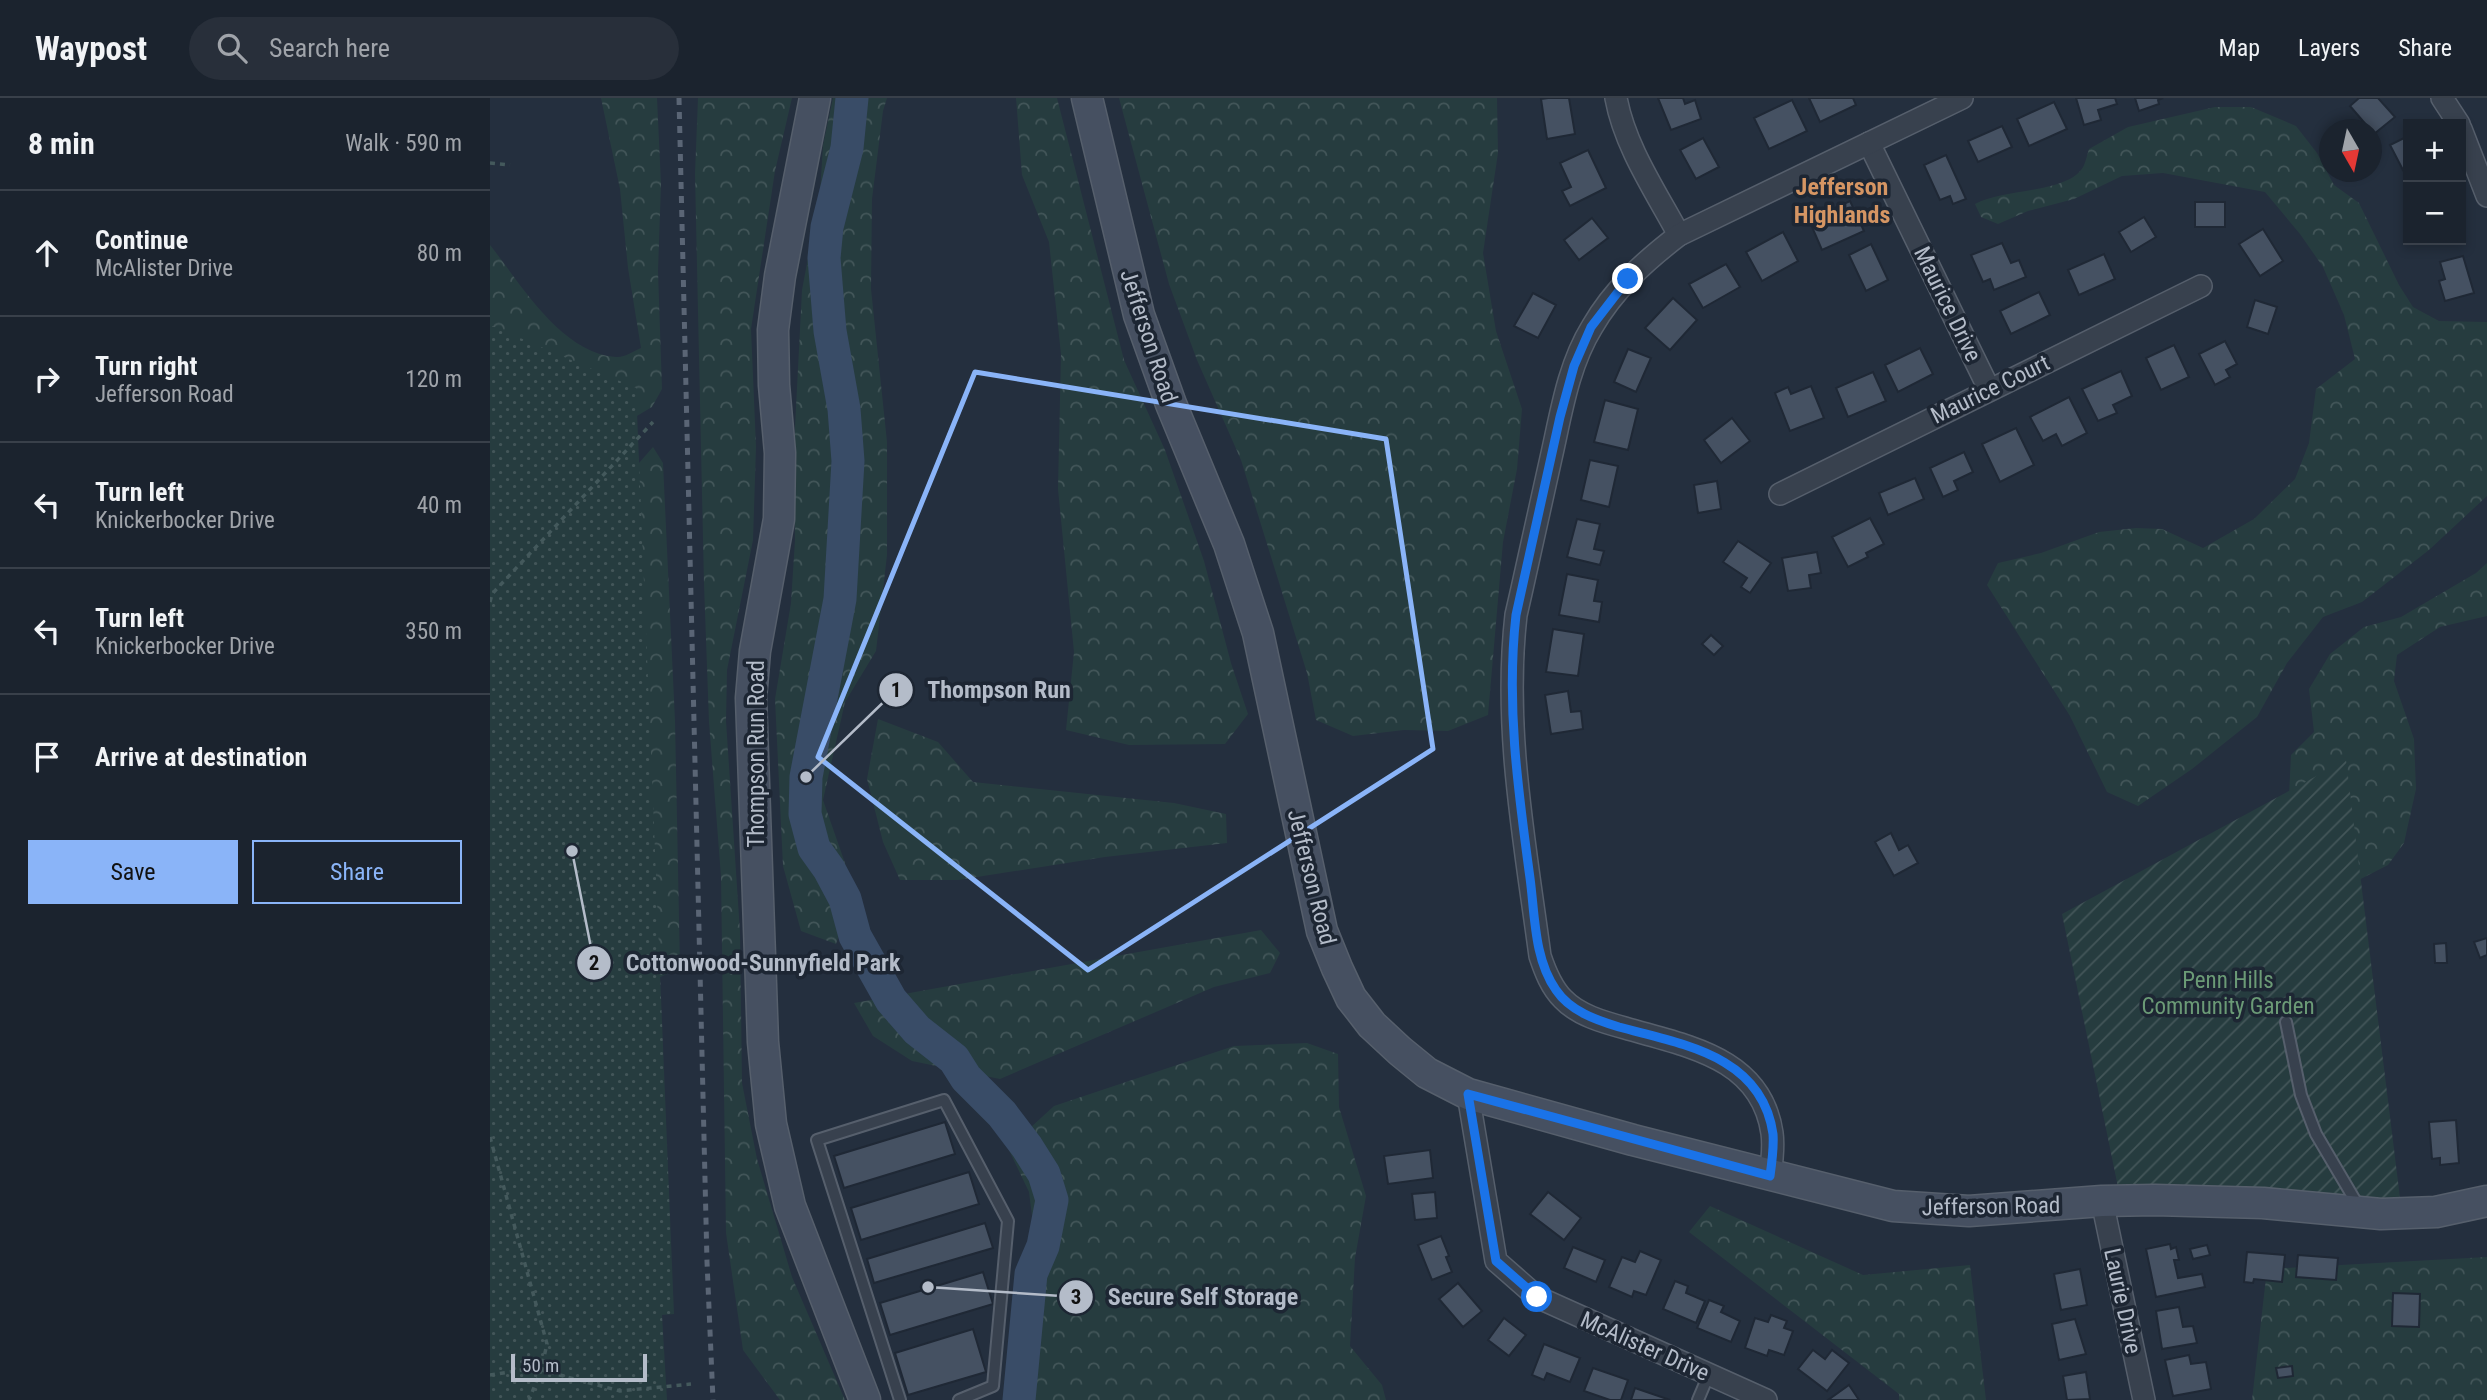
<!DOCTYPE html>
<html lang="en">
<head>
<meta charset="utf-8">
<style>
	body { margin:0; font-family:"Roboto Condensed",sans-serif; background:#282f3a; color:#f1f3f6 }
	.controls { position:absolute; right:21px; top:21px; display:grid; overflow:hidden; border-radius:0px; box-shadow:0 4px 10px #0003 }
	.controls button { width:63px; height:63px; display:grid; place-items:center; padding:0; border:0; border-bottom:2px solid #39404a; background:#1b232e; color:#f1f3f6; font:35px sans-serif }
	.compass { position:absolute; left:1829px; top:21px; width:63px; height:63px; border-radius:50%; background:#1b232e; box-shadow:0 4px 10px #0003; rotate:171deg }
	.scale { position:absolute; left:21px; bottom:18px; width:136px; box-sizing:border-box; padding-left:7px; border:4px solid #b4bcc9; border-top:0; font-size:19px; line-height:24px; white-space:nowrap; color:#b4bcc9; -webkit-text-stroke:5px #1d2633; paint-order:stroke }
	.stop { position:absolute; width:21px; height:21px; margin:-16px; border:5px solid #1a73e8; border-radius:50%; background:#fff }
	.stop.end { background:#1a73e8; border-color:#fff; box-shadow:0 2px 7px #0008 }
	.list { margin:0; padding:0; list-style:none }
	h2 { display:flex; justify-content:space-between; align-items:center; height:91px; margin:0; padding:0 28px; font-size:30px }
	h2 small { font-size:23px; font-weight:400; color:#a0a4aa }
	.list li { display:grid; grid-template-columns:46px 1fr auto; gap:21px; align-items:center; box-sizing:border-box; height:126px; padding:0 28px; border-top:2px solid #39404a }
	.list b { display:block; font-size:26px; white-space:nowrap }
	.list p { margin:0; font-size:23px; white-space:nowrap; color:#a0a4aa }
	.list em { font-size:23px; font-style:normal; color:#a0a4aa }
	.actions { display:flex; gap:14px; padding:21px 28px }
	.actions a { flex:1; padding:16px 0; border:2px solid #8ab4f8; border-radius:0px; text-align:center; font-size:24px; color:#8ab4f8 }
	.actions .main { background:#8ab4f8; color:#111 }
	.icon { flex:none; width:38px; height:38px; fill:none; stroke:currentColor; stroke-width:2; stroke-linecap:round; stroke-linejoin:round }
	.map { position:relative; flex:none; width:1997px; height:1302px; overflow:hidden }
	header { display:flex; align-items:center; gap:42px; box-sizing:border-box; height:98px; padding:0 35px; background:#1b232e; border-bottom:2px solid #39404a }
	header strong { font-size:33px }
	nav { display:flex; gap:38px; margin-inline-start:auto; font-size:24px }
	.search { width:490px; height:63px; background:#282f3a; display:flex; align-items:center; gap:18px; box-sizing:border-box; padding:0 24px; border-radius:38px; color:#a0a4aa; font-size:26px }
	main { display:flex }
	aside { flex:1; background:#1b232e }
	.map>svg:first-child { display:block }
	.forest { fill:url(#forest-crowns) }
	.park { fill:url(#park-dots) }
	.garden { fill:url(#garden-furrows) }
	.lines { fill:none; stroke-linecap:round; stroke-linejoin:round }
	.river { stroke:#394c67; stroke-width:33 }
	.building { fill:#455162; stroke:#1f2835; stroke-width:2 }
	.lane-casing { stroke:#565f6c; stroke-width:14 }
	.street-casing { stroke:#565f6c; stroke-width:24 }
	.secondary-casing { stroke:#565f6c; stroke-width:33 }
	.path { stroke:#44595c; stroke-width:3.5; stroke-dasharray:5 5; stroke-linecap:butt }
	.lane { stroke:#38414e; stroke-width:10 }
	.street { stroke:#38414e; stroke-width:21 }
	.secondary { stroke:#465061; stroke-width:30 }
	.rail { stroke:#5a6575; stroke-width:5; stroke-dasharray:7 7; stroke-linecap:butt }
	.route { stroke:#1a73e8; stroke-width:9 }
	.marked { fill:none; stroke:#8ab4f8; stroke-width:5; stroke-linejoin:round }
	.labels { text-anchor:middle; stroke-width:7; stroke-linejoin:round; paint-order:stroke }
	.street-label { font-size:23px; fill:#b4bcc9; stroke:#1d2633 }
	.park-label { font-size:23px; fill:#6b9a76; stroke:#1d2633 }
	.neighbourhood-label { font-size:24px; font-weight:bold; fill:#d59563; stroke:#1d2633 }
	.leader { fill:none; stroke:#b4bcc9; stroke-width:2.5 }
	.callout-dot { fill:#b4bcc9; stroke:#1d2633; stroke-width:2.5 }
	.mark-label { font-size:21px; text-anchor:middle; font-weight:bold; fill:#111 }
	.callout-label { font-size:24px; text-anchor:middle; font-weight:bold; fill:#b4bcc9; stroke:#1d2633; stroke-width:7; stroke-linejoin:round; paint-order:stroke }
</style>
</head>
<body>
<header>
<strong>Waypost</strong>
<div class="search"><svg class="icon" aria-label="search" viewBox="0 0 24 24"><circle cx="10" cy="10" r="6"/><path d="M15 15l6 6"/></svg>Search here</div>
<nav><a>Map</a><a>Layers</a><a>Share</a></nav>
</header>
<main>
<aside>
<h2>8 min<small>Walk · 590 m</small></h2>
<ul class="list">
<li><svg class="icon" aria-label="ahead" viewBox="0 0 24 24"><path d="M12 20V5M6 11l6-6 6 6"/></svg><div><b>Continue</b><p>McAlister Drive</p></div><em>80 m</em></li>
<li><svg class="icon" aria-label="right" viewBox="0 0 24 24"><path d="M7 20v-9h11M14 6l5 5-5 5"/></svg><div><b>Turn right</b><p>Jefferson Road</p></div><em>120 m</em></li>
<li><svg class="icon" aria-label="left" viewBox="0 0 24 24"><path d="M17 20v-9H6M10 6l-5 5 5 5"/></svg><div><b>Turn left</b><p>Knickerbocker Drive</p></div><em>40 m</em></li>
<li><svg class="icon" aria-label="left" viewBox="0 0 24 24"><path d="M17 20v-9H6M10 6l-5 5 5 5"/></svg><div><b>Turn left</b><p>Knickerbocker Drive</p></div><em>350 m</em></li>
<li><svg class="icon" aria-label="arrive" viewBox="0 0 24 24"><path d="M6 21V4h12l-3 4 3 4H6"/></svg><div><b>Arrive at destination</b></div></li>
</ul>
<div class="actions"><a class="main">Save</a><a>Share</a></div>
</aside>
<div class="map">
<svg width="1997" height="1302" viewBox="0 0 1997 1302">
	<defs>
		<pattern id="forest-crowns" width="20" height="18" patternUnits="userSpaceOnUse" patternTransform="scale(1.75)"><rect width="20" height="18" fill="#263c3f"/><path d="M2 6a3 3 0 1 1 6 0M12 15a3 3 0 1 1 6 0" fill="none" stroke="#435659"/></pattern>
		<pattern id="park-dots" width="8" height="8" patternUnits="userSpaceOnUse" patternTransform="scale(1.75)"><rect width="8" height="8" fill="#263c3f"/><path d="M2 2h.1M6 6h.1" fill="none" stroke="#435659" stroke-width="1.8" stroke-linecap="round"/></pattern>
		<pattern id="garden-furrows" width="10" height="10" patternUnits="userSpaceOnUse" patternTransform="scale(1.75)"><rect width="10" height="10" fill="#263c3f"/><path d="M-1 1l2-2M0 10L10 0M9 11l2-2" fill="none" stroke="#435659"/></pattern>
	</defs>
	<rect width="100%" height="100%" fill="#242f3e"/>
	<g class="forest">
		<path d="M111,0H167L171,86L168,173L172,291L162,309L130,328L0,436V147C31,186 71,255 126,259C134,260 144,253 151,250L138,170L130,91Z"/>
		<polygon points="208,0 302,0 285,73 261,231 266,349 263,442 237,572 236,623 250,834 252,985 267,1061 302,1179 355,1302 290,1302 253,1252 236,1135 231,778 219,624 214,486 205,76"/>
		<polygon points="343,0 397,0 393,13 382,101 381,191 397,344 397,457 386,553 355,604 333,702 364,791 346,846 311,833 293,768 285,601 301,505 305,442 304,349 312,192 330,96 333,47"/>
		<polygon points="526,0 567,0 634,262 675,352 714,463 741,565 758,616 735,646 639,647 576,632 584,554 568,391 571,256 559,144 532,77"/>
		<polygon points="629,0 1007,0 1008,55 993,155 1006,233 1032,311 1027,371 1013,444 998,617 958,633 914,632 863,638 826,622 817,575 751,362 707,262 679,186"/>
		<path d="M1725,9H1761L1806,28L1827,55L1844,87L1869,105L1909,187L1923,209L1949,223L1997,224V398L1939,452L1872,504L1833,519L1797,565L1767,619L1702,671L1648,708L1617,694L1580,618L1497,487L1508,465L1551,455L1609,434L1646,430L1672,431L1713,450L1764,421L1805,381L1819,345L1826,291L1865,261L1854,217L1833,169L1810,136L1775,94L1673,75L1632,78L1584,101L1538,113L1508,126L1491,119L1485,106C1512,91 1573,95 1591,72C1595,68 1597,57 1599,51L1638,29Z"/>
		<polygon points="163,349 173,365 185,623 190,870 162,883 113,406"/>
		<polygon points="1997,465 1997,518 1950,529 1907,557 1904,583 1924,641 1926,691 1914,745 1898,767 1859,787 1798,718 1801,657 1824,634 1819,591 1840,556 1874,529 1911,519 1986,475"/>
		<polygon points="388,621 448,644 483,684 684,705 736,716 737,745 615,759 468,782 410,782 393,744 377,681"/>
		<polygon points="771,832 790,855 780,875 724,889 510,981 422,963 383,938 364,905"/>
		<polygon points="817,945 848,956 849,1009 876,1098 865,1160 860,1248 892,1287 896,1302 542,1302 554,1212 539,1094 518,1050 564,1008 744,948"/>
		<polygon points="1220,1108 1373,1177 1480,1167 1496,1302 1409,1302 1409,1296 1199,1134"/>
		<polygon points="1997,1159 1997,1302 1762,1302 1777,1171"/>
	</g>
	<polygon class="park" points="0,227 146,290 184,1216 172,1217 177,1302 0,1302"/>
	<polygon class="garden" points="1856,662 1912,1116 1629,1094 1572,816"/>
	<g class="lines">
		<polyline class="river" points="362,0 357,50 337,129 334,160 340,233 354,311 358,363 350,501 316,679 315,716 324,750 339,771 355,801 365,838 401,902 427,932 464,961 476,980 512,1016 537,1049 554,1076 562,1102 553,1148 541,1176 529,1302"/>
	</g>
	<g class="building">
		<polygon points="1058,0 1079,0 1085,36 1057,41 1051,1"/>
		<polygon points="1168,0 1193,0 1195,6 1205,2 1211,21 1181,32"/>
		<polygon points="1319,0 1363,0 1366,7 1330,24"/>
		<polygon points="1586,0 1625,0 1627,6 1608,12 1611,22 1594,27"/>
		<polygon points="1645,0 1673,0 1668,2 1669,6 1649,13"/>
		<polygon points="1869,0 1888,0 1905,19 1884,36 1860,8"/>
		<polygon points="1302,2 1317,33 1279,51 1264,20"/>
		<polygon points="1564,4 1577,31 1539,48 1527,21"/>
		<polygon points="1512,28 1522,49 1488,64 1478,43"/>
		<polygon points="1918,38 1918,69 1913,72 1900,47"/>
		<polygon points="1213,40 1229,69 1206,81 1190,52"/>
		<polygon points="1098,52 1116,90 1080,108 1072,93 1081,89 1070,65"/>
		<polygon points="1456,57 1476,101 1463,106 1460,98 1450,102 1434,67"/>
		<polygon points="1360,103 1374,133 1332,152 1319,122"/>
		<rect x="1705" y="104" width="30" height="25"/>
		<polygon points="1654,119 1666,139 1641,154 1629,134"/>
		<polygon points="1102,120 1118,140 1089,162 1074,142"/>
		<polygon points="1773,131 1793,163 1770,178 1749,146"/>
		<polygon points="1293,134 1308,163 1272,183 1256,154"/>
		<polygon points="1512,145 1521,165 1529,162 1536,179 1504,192 1500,181 1493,184 1481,157"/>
		<polygon points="1381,146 1398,182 1376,193 1359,157"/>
		<polygon points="1614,156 1625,181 1589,197 1578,172"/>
		<polygon points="1973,158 1984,195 1955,203 1949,183 1955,181 1950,164"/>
		<polygon points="1236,166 1250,189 1213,210 1199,186"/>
		<polygon points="1549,194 1560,217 1521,236 1510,213"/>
		<polygon points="1043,195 1066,207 1048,240 1024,228"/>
		<polygon points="1183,200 1207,222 1180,252 1155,230"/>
		<polygon points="1765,202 1787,209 1778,236 1757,229"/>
		<polygon points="1735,243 1747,266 1736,272 1740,279 1725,287 1709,256"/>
		<polygon points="1684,247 1699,279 1671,292 1656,260"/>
		<polygon points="1430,250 1443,276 1408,294 1395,267"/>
		<polygon points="1138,251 1161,260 1146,294 1124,284"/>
		<polygon points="1631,273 1642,298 1623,307 1627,315 1608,323 1592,291"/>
		<polygon points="1383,274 1396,303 1358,319 1346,290"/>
		<polygon points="1321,288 1334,320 1300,333 1285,295 1298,289 1301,296"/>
		<polygon points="1579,299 1597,335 1572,348 1566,336 1553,343 1540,319"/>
		<polygon points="1115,302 1148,311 1138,352 1104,344"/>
		<polygon points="1242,320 1260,343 1231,365 1214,342"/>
		<polygon points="1526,330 1544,367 1510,384 1492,346"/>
		<polygon points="1474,354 1483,374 1464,383 1468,392 1453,399 1440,370"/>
		<polygon points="1100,362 1128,368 1119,409 1091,402"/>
		<polygon points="1425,380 1434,401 1398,417 1389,395"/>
		<polygon points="1227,383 1231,411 1208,415 1204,387"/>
		<polygon points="1380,420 1394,446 1376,455 1378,459 1358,469 1342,439"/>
		<polygon points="1087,421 1110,426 1104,451 1114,453 1110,467 1077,459"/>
		<polygon points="1248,443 1281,465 1260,495 1251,489 1257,480 1233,464"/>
		<polygon points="1327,454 1331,475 1319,477 1321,490 1298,493 1292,460"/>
		<polygon points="1077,476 1108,482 1104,503 1112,504 1109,524 1069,517"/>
		<polygon points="1063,531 1094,536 1088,578 1056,574"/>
		<polygon points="1221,537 1233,548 1224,557 1212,546"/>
		<polygon points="1078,593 1081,614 1091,613 1093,631 1061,636 1055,597"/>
		<polygon points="1401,735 1409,752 1418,747 1428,765 1404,778 1385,744"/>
		<polygon points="1997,840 1997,857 1990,860 1984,844"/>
		<polygon points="1956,845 1957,865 1945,865 1944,846"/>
		<polygon points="1966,1022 1969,1065 1950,1067 1950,1060 1942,1061 1939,1024"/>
		<polygon points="455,1024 465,1056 354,1090 344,1058"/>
		<polygon points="940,1052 943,1080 898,1086 894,1058"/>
		<polygon points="479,1074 489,1106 371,1142 361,1110"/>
		<polygon points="945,1094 947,1120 925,1122 922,1096"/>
		<polygon points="1058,1094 1091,1120 1074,1142 1040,1116"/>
		<polygon points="495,1125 503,1150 384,1185 377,1161"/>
		<polygon points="951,1138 959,1158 956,1159 962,1174 942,1182 928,1147"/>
		<polygon points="1680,1146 1681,1151 1686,1149 1689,1162 1684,1162 1688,1180 1712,1176 1715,1189 1666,1199 1656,1151"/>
		<polygon points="1717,1147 1720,1157 1703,1161 1700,1151"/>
		<polygon points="1083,1149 1115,1162 1106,1184 1074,1170"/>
		<polygon points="1150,1153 1171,1162 1156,1197 1144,1193 1142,1199 1119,1189 1132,1159 1145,1164"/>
		<polygon points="1757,1154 1795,1157 1792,1184 1764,1181 1763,1185 1754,1184"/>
		<polygon points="1808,1157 1848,1160 1846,1182 1806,1179"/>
		<polygon points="1590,1171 1597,1207 1571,1212 1564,1176"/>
		<polygon points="493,1174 503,1206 400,1237 390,1205"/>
		<polygon points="1185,1183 1198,1188 1196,1195 1215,1203 1206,1225 1173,1211"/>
		<polygon points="968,1185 992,1213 973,1229 949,1201"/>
		<polygon points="1903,1195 1930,1196 1929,1229 1902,1228"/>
		<polygon points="1219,1202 1234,1208 1231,1214 1250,1223 1241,1244 1207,1230"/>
		<polygon points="1689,1209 1693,1229 1703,1228 1707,1245 1672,1251 1666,1213"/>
		<polygon points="1281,1217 1297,1223 1294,1230 1303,1233 1294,1257 1279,1252 1277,1258 1255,1250 1265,1220 1278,1224"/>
		<polygon points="1014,1220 1036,1237 1019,1258 998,1242"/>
		<polygon points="1585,1221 1596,1256 1569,1262 1562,1226"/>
		<polygon points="483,1231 496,1274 418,1297 405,1255"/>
		<polygon points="1054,1246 1090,1260 1080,1284 1057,1275 1054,1282 1042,1277"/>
		<polygon points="1323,1252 1335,1261 1342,1252 1359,1265 1337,1293 1308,1271"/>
		<polygon points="1699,1257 1701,1266 1716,1264 1721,1291 1683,1298 1675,1262"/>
		<polygon points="1802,1268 1803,1278 1788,1280 1786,1270"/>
		<polygon points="1103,1270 1138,1282 1131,1302 1120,1302 1094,1293"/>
		<polygon points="1596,1274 1600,1301 1577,1302 1573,1278"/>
		<polygon points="1359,1287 1369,1302 1338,1302"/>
		<polygon points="1145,1290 1180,1302 1141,1302"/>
	</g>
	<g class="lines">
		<defs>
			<g id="lane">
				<polyline points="1796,924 1811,997 1826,1036 1869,1109"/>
				<polyline points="410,1302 327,1042 454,1002 518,1123 503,1288 469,1302"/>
				<polyline points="1208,1302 1219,1276"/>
			</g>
			<g id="street">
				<path d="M1126,0C1135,49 1166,94 1189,137"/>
				<polyline points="1952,0 1969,26"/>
				<polyline points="1971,31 1997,98"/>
				<polyline points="1379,45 1499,291"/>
				<polyline points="1290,396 1711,188"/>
				<polyline points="978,996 1006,1163 1047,1199 1276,1302"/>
				<path d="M1280,1078C1282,1064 1284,1049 1282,1035C1271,959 1196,948 1135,930C1113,924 1088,917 1073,901C1061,889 1055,873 1050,858C1035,745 1013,631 1026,517C1038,465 1049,413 1061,360C1071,316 1078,268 1102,229C1124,191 1155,163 1189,137L1472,0"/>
				<polyline points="1612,1103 1654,1302"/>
			</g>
			<g id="secondary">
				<polyline points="325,0 290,178 283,232 284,287 290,355 289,421 265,553 261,600 273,944 281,1026 300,1108 375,1302"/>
				<polyline points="597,0 649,217 681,306 739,446 768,535 832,833 847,870 861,900 882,927 910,953 937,975 978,996 1143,1042 1403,1108 1479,1113 1612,1103 1665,1102 1773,1105 1891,1116 1946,1114 1997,1103"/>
			</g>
		</defs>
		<use href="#lane" class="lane-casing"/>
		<use href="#street" class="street-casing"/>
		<use href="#secondary" class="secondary-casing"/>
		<g class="path">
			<polyline points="0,65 20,67"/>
			<polyline points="0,504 2,496 163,324"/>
			<polyline points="0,1039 57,1246 51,1272 39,1302"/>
			<polyline points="0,1277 38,1271 51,1272 130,1293 201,1286"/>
		</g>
		<use href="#lane" class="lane"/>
		<use href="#street" class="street"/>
		<use href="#secondary" class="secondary"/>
		<polyline class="rail" points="189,0 217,1164 223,1302"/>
	</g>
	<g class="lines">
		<path class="route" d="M1047,1199L1006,1163L978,996L1280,1078C1282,1064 1284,1049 1283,1036C1272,957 1191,946 1129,929C1106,922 1080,913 1066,892C1044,861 1045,817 1040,780C1028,692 1016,606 1026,517L1070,319L1084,268L1101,229L1138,181"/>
	</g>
	<path class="marked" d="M485,274L896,341L943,651L598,872L328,659Z"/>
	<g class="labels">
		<g class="street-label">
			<text transform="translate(1458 206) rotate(64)" y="8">Maurice Drive</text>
			<text transform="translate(659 238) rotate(72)" y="8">Jefferson Road</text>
			<text transform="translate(1500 291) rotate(-26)" y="8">Maurice Court</text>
			<text transform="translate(266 656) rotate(-90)" y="8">Thompson Run Road</text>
			<text transform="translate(822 779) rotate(76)" y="8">Jefferson Road</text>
			<text transform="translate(1501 1108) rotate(-1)" y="8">Jefferson Road</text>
			<text transform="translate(1633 1203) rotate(78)" y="8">Laurie Drive</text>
			<text transform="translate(1155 1248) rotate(24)" y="8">McAlister Drive</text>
		</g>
		<g class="park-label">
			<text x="1738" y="890">Penn Hills<tspan x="1738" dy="26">Community Garden</tspan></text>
		</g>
		<g class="neighbourhood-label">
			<text x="1352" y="97">Jefferson<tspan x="1352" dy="28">Highlands</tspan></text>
		</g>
	</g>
	<path class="leader" d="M316 679L406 592M82 753L104 865M438 1189L586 1199"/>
	<g class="callout-dot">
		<circle cx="316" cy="679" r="7"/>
		<circle cx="82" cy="753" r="7"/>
		<circle cx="438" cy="1189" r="7"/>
		<circle cx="406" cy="592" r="18"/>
		<circle cx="104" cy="865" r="18"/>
		<circle cx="586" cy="1199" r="18"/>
	</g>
	<g class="mark-label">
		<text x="406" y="599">1</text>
		<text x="104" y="872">2</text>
		<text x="586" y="1206">3</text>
	</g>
	<g class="callout-label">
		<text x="509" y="600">Thompson Run</text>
		<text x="273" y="873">Cottonwood-Sunnyfield Park</text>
		<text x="713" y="1207">Secure Self Storage</text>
	</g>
</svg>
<div class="controls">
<button>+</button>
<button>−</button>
</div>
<svg class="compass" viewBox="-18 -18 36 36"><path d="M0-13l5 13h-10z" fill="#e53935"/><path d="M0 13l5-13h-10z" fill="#a0a4aa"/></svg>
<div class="scale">50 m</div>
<div class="stop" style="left:1047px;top:1199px"></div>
<div class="stop end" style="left:1138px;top:181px"></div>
</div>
</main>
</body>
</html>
